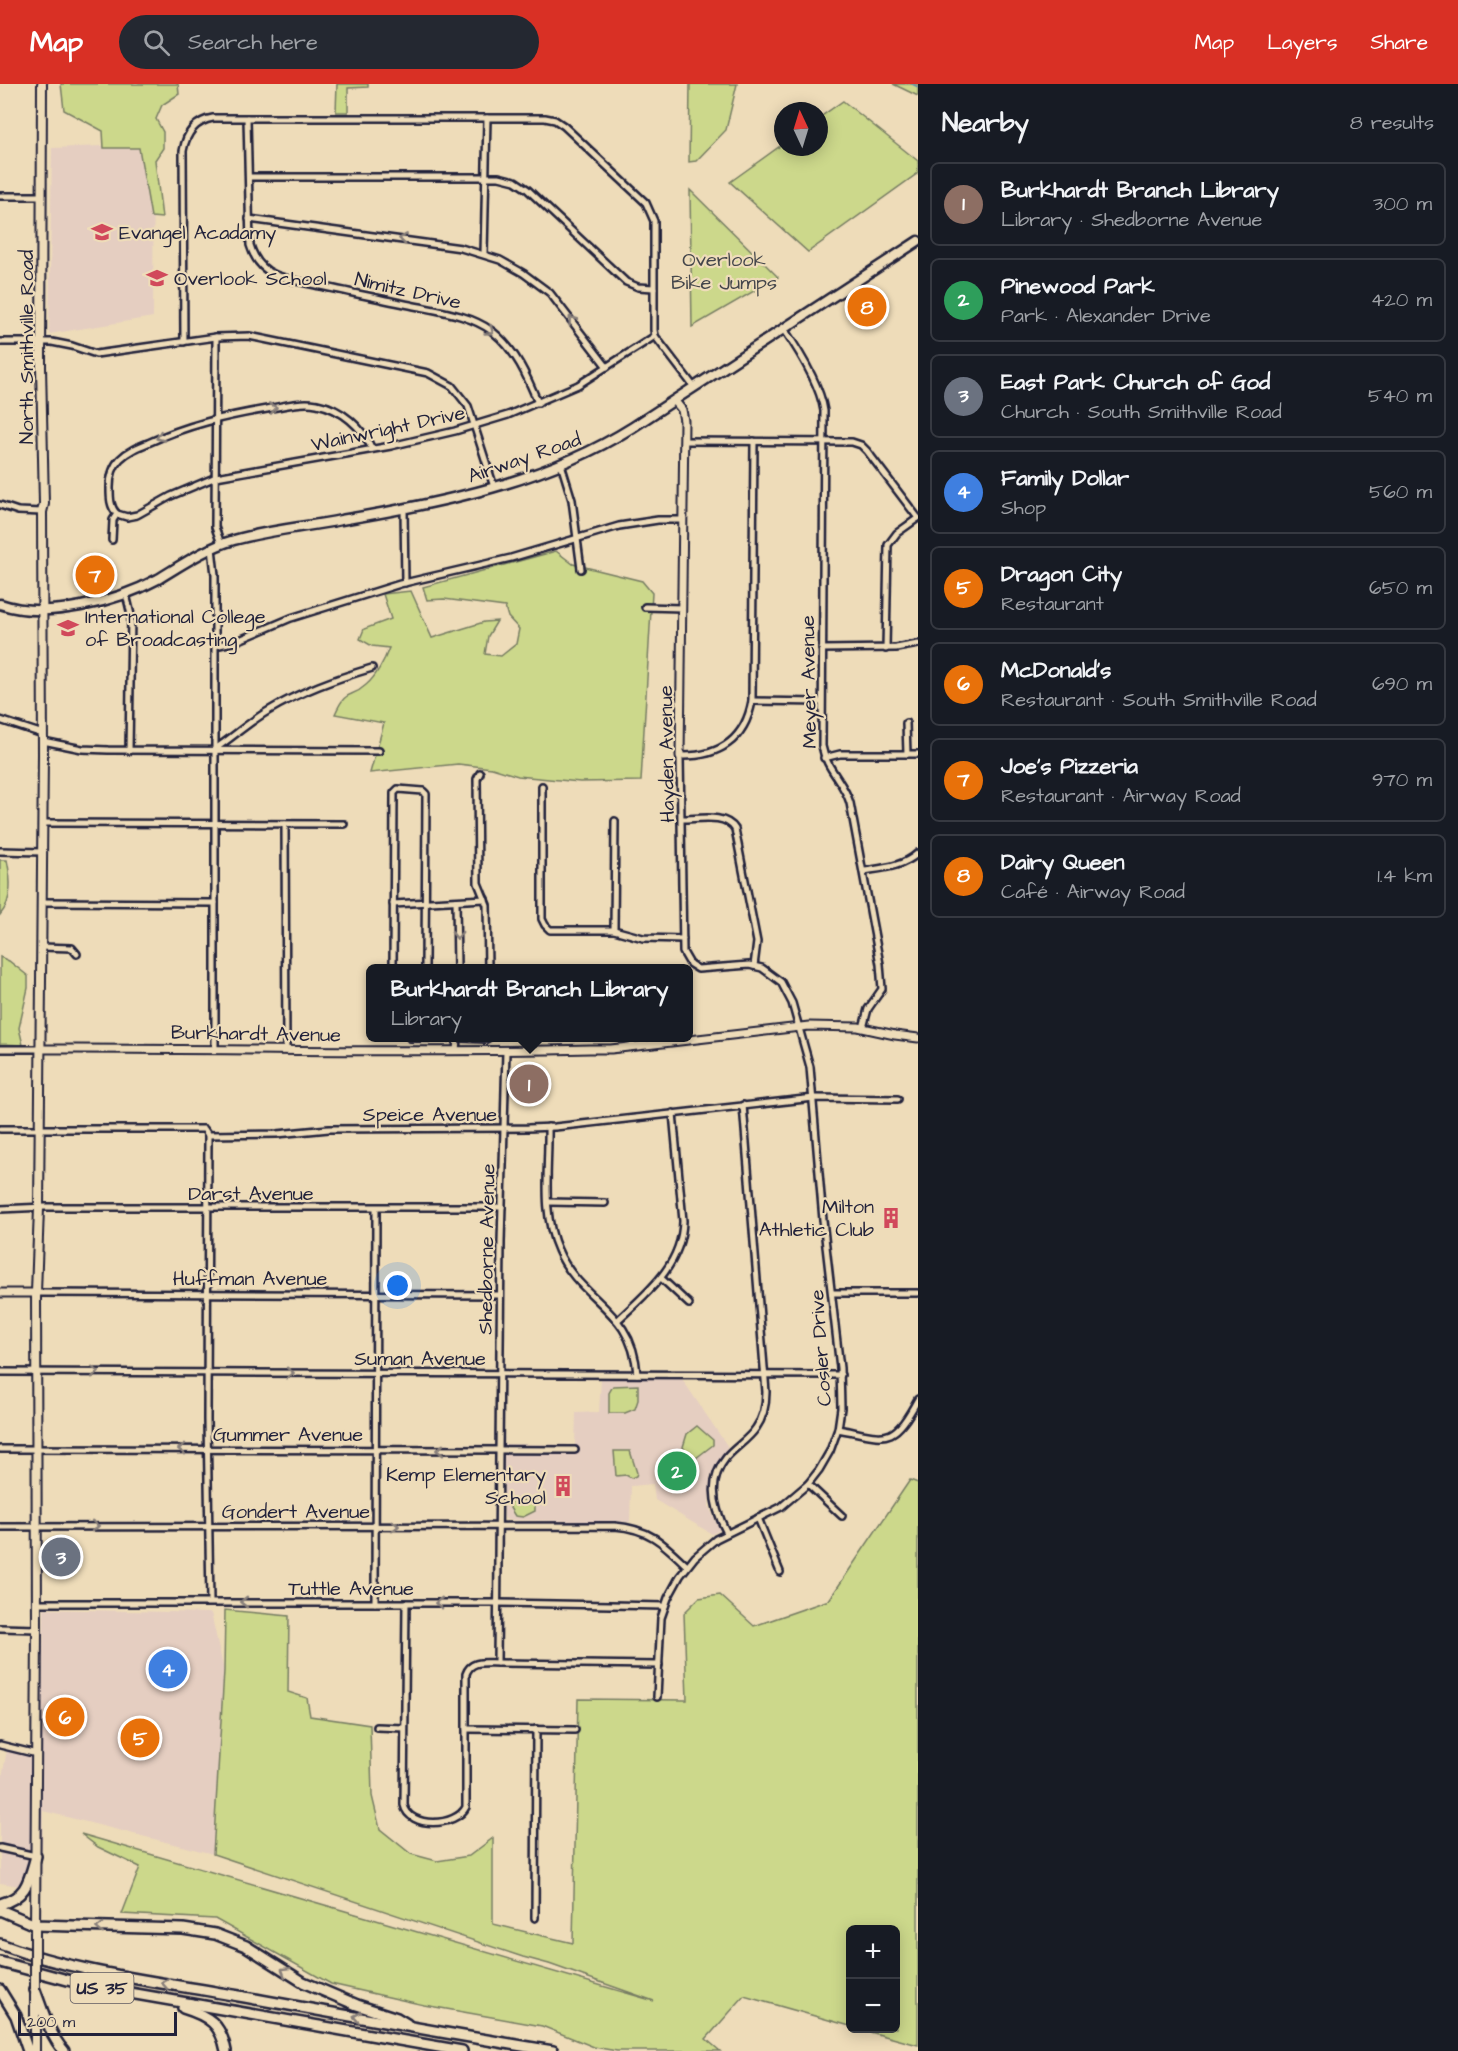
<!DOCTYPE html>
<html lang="en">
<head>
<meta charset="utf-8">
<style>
	body { margin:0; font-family:"Architects Daughter",sans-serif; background:#242831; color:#f1f3f6 }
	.controls { position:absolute; right:18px; bottom:18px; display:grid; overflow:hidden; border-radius:9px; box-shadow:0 3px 15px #0003 }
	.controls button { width:54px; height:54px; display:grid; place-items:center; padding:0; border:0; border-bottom:2px solid #363941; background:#171b24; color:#f1f3f6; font:30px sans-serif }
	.compass { position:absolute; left:774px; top:18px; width:54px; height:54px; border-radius:50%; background:#171b24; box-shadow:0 3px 15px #0003; rotate:356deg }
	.scale { position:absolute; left:18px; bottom:15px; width:159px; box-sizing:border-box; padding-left:6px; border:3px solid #22223b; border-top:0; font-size:16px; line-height:21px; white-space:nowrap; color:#22223b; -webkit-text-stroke:4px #eedcb9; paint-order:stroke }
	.you { position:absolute; left:398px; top:1202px; width:21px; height:21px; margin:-15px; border:4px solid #fff; border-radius:50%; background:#1a73e8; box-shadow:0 0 0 9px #1a73e833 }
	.badge { display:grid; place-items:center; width:39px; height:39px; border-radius:50%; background:#d93025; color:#fff; font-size:20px; font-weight:700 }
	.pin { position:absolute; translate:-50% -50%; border:3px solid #fff; box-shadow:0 2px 6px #0006 }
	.popup { position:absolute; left:366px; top:880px; width:327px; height:78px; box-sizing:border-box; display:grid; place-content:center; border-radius:9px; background:#171b24; filter:drop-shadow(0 2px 4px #0005); font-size:20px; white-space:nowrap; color:#9ea1a6 }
	.popup b { font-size:22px; color:#f1f3f6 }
	.popup::after { content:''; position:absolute; left:50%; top:100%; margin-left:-12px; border:12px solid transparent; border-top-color:#171b24 }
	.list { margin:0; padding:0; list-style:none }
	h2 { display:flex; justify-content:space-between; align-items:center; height:78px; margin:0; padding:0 24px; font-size:26px }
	h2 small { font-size:20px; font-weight:400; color:#9ea1a6 }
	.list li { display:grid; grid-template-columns:39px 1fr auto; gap:18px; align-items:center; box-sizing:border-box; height:84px; margin:0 12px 12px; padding:0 12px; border:2px solid #363941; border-radius:9px }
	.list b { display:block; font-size:22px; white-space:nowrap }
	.list p { margin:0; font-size:20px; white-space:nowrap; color:#9ea1a6 }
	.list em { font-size:20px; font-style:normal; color:#9ea1a6 }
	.icon { flex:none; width:33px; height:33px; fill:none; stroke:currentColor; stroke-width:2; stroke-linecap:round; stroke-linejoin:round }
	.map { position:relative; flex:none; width:918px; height:1967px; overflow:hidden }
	header { display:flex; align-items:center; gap:36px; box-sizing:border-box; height:84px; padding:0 30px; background:#d93025; color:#fff }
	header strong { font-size:28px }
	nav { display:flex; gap:33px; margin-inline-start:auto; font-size:21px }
	.search { width:420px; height:54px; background:#242831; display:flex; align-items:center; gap:15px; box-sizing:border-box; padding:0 21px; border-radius:33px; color:#9ea1a6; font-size:22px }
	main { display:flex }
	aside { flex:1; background:#171b24 }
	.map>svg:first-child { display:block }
	.built { fill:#e5cec1 }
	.green { fill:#ccd88b; stroke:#777d63; stroke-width:1.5 }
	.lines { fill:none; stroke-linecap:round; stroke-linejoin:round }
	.stream { stroke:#638fa8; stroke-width:1.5 }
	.minor-casing { stroke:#22223b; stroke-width:10 }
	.tertiary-casing { stroke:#22223b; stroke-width:11 }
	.secondary-casing { stroke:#22223b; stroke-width:12 }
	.primary-casing { stroke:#22223b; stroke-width:13 }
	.motorway-casing { stroke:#22223b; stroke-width:14 }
	.minor { stroke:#eedcb9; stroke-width:5 }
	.tertiary { stroke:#eedcb9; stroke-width:7 }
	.secondary { stroke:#eedcb9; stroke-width:8 }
	.primary { stroke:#eedcb9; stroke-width:8 }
	.motorway { stroke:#eedcb9; stroke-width:9 }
	.secondary-bridge-casing { stroke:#22223b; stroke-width:12; stroke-linecap:butt }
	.secondary-bridge { stroke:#eedcb9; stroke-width:8 }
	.oneway { stroke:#887f7a }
	.labels { text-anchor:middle; stroke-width:4.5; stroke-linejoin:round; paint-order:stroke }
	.shield { fill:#eedcb9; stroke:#5f5a61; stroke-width:1.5 }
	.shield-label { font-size:18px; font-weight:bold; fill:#22223b }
	.poi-label { font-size:20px; fill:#22223b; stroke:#eedcb9; text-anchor:start }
	.park-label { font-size:20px; fill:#44464b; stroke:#eedcb9 }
	.street-label { font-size:20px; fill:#22223b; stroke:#eedcb9 }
</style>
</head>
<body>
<header>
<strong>Map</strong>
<div class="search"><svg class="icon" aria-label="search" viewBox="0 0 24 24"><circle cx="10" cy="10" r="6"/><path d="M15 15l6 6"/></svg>Search here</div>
<nav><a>Map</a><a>Layers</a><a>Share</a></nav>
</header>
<main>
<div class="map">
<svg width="918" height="1967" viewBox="0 0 918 1967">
	<rect width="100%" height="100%" fill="#eedcb9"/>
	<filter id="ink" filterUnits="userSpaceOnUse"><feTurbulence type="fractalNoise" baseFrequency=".0167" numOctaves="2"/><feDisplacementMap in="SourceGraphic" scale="12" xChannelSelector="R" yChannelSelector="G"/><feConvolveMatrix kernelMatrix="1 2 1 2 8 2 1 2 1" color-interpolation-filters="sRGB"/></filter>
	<g filter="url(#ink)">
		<g class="built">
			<polygon points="154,60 153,233 49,250 52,64"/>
			<polygon points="601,1295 682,1295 728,1363 710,1394 709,1423 720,1446 712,1450 655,1416 653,1400 631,1402 630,1438 507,1436 504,1433 504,1360 575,1361 576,1329 599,1328"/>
			<polygon points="44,1525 211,1529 224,1587 213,1770 43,1727 41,1805 0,1799 0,1704 7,1666 41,1676"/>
		</g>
		<g class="green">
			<polygon points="61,0 178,0 179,10 162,21 156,35 163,48 163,64 155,76 162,134 151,133 139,64 104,64 103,47 64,26"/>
			<polygon points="337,0 368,0 368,3 348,4 348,28 336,28"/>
			<polygon points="690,0 737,0 726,46 696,77 689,78"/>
			<polygon points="893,0 918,0 918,12"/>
			<polygon points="843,17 918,77 918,89 808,168 730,98 783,60 783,63 819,63 819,34"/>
			<polygon points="690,106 778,193 692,243"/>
			<path d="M556,467L573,480L642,497L652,509L641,697L580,698L518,692L492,684L458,680L370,689L384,639L335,630C347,603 350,616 366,601C376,593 385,575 389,564L372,562L360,555L364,545L391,535L383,510L411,507L432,554L484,538L497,537L488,552L485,570L501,572L516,560L519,545L508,533L505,523L444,515L427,516L423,503Z"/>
			<path d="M0,776H7C11,795 13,816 0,831Z"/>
			<polygon points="0,873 9,877 28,892 28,904 19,944 23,961 0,960"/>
			<polygon points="638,1301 638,1316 635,1325 625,1329 609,1329 609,1309 613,1302"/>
			<polygon points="697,1342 713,1356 713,1361 696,1374 688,1371 683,1363 687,1350"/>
			<polygon points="614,1367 630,1367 637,1389 636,1392 631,1394 626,1391 616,1392"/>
			<polygon points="910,1396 918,1399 918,1961 859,1945 896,1944 896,1846 850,1846 850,1942 744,1912 706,1955 720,1967 617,1967 594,1963 542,1942 424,1921 331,1900 215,1835 122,1830 140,1783 98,1763 81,1750 654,1917 549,1880 523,1873 213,1770 224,1587 225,1526 289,1532 288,1608 307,1614 310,1632 370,1641 372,1712 380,1745 411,1770 437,1777 469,1772 493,1754 493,1840 573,1859 578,1615 687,1616 684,1529 699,1514 720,1511 754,1542 829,1516"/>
			<polygon points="523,1415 524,1419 535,1418 535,1427 523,1433 515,1432 510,1424 511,1416"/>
		</g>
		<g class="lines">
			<polyline class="stream" points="912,0 918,3"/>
			<defs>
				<g id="minor">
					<path d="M247,34L250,161C253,171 259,181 268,187C283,196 303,198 320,202C350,208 380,215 410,221C437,227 469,230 492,247C516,266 527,292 538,319"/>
					<polyline points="249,93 499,93 515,97 527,105 626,198 638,203 654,204"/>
					<polyline points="0,112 42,112"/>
					<polyline points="249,135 461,164 500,176 523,189 550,209 607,283"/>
					<polyline points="484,170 487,34"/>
					<path d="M784,245C799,267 820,300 824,327L822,662C826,685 844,698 850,719L880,880L882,905L868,925L863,944"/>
					<polyline points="216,253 215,443 221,460"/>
					<polyline points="0,258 52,258 72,262 96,270 216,253 249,252 428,289 452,302 468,322 494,403"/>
					<path d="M184,258L183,67C186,50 195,37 213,34H545L555,36L564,42L646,119L654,137V246L655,252L694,303"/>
					<polyline points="684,357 852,358 861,361 867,367 918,434"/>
					<polyline points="561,380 572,416 581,485"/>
					<polyline points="0,421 18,427 42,428"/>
					<polyline points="404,425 405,499"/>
					<polyline points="117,430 127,433 137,431 171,412 216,393 391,362 455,347 508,331 578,301 655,252"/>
					<path d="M117,430C110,423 110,414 110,404C110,393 112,383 120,375C128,367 138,363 148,359C187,341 226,332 267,325C283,322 301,317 317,320C342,325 362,343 372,365"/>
					<polyline points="112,456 113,436 117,430"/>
					<polyline points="212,464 215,491 215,965"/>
					<polyline points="126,510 131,531 129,667"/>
					<polyline points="645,523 682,524"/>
					<polyline points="215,562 237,557 291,534 400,500 511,474 619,442 658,436 683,436"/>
					<polyline points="822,565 896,564 918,560"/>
					<polyline points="886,565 888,461 897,449 918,434"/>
					<polyline points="752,617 821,618"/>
					<polyline points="0,636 43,650"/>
					<polyline points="906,639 907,670"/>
					<polyline points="43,657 82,665 108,666 379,667"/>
					<path d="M215,665C233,653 249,638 268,627C301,607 335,595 372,584"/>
					<polyline points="824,674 840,670 918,670"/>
					<polyline points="480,689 477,695 478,799 487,821 488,884"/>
					<polyline points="542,702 542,835 545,841 550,846 614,846 643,854 683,855"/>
					<path d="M682,735C700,735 725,729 735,745L757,858L754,882"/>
					<polyline points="42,739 344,740"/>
					<polyline points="285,740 286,966"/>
					<polyline points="0,767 42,768"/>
					<path d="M864,787C883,784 903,783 918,769"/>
					<polyline points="456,817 457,884"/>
					<polyline points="41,818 215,819"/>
					<polyline points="393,820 485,815"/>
					<polyline points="614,846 615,737"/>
					<polyline points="41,863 72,864 77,870"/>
					<polyline points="393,884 394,709 398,705 423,707 426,710 425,884"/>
					<polyline points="410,954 448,954"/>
					<polyline points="463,954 486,955 488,954"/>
					<polyline points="0,965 40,965"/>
					<polyline points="456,967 457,954"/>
					<path d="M548,1043C549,1083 541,1129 558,1166C580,1218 633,1224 637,1290"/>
					<polyline points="0,1045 204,1045 208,1051 277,1050 329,1045 528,1044 555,1043 814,1014 898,1015"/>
					<polyline points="208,1051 207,1336 210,1518"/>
					<polyline points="548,1118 605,1119"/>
					<polyline points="0,1125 45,1123 502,1123"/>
					<polyline points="661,1194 689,1220"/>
					<polyline points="36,1209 500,1211"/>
					<polyline points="832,1209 918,1209"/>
					<path d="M618,1236C648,1208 682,1181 683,1137L673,1029"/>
					<polyline points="0,1288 841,1291"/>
					<path d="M838,1345C887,1354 892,1363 918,1315"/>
					<polyline points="0,1365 575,1366"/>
					<polyline points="808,1400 842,1432"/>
					<polyline points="758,1434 780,1488"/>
					<path d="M0,1443L615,1442C650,1445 663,1459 687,1482"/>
					<path d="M727,1449C714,1425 707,1397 726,1374C735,1363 748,1356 756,1344C764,1333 766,1321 766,1308L743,1021"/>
					<polyline points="37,1519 497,1519 665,1522"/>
					<polyline points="375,1519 376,1124"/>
					<path d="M406,1519L404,1721C409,1745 456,1743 466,1723V1590C471,1576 484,1579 497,1579L659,1581"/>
					<polyline points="0,1544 37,1545"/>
					<polyline points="497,1579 501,1158 506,967"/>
					<path d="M657,1613L661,1534L668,1514L680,1492L695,1473L716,1455L781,1423L808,1400L819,1386L830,1367L838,1345L841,1324L840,1284L823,1136L810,983L792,919L781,898L762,884L749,881L698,885L690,880L683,868L680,672C719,673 745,656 752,617L754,357"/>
					<polyline points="377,1643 404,1644"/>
					<polyline points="466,1645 575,1646"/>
					<polyline points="0,1661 37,1670"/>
					<polyline points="0,1764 36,1772"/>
					<polyline points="535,1834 536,1645"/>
				</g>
				<g id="tertiary">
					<polyline points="674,316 682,326 684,337 680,672"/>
					<path d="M40,965C223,964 406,970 589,965H611L809,942L858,943L895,951L918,954"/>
					<polyline points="0,1209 36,1209"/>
				</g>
				<g id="secondary">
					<polyline points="35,1846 37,1545 36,1209 39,1124 43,670 42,428 44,420 41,283 42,0"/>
					<polyline points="35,1911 35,1967"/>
				</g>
				<path id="primary" d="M0,520C46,536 116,518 158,495C183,480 206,464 234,456C269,446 306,443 341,436C442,419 546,398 633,343L918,157"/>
				<g id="motorway">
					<path d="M0,1820C27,1813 29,1796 36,1772"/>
					<polyline points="0,1826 35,1841 183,1845 215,1850 246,1862 303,1898 357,1921 397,1934 407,1940"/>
					<path d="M0,1860C76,1889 160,1898 239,1912C344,1931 448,1950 553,1967"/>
					<polyline points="0,1878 90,1902 462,1967"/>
					<polyline points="0,1906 16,1932 28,1967"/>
					<path d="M35,1906C43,1927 49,1950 64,1967"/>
					<path d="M183,1924C209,1932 221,1940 226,1967"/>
				</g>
			</defs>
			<use href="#minor" class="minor-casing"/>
			<use href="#tertiary" class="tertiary-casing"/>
			<use href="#secondary" class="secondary-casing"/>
			<use href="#primary" class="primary-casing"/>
			<use href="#motorway" class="motorway-casing"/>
			<use href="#minor" class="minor"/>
			<use href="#tertiary" class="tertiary"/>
			<use href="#secondary" class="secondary"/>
			<use href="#primary" class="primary"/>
			<use href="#motorway" class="motorway"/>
			<defs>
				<polyline id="secondary-bridge" points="35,1906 35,1848"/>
			</defs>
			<use href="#secondary-bridge" class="secondary-bridge-casing"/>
			<use href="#secondary-bridge" class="secondary-bridge"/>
		</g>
		<defs><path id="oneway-chevron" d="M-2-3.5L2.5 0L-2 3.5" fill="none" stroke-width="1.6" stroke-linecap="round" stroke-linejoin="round" transform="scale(1.5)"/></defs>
		<g class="oneway">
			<use href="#oneway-chevron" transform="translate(403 155) rotate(-172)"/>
			<use href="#oneway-chevron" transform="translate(572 236) rotate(-127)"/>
			<use href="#oneway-chevron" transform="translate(490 247) rotate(36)"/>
			<use href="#oneway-chevron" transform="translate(273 324) rotate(-10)"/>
			<use href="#oneway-chevron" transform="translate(160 353) rotate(157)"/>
			<use href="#oneway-chevron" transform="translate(457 851) rotate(90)"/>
			<use href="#oneway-chevron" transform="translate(95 1288)"/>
			<use href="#oneway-chevron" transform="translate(290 1289)"/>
			<use href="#oneway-chevron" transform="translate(182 1365) rotate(-180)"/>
			<use href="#oneway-chevron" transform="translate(440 1366) rotate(-180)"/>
			<use href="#oneway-chevron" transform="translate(95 1442)"/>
			<use href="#oneway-chevron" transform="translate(395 1442)"/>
			<use href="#oneway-chevron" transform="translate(244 1518) rotate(-180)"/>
			<use href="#oneway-chevron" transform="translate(439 1519) rotate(179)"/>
			<use href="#oneway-chevron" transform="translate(100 1844) rotate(-178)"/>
			<use href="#oneway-chevron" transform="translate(285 1887) rotate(-148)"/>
			<use href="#oneway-chevron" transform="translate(165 1899) rotate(-170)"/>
			<use href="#oneway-chevron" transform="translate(357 1933) rotate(-170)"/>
		</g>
	</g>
	<defs>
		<symbol id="school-bare" viewBox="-9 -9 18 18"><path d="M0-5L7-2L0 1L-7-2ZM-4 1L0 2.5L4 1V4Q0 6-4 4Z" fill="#d1495b" stroke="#eedcb9" stroke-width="2.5" paint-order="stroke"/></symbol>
		<symbol id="building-bare" viewBox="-9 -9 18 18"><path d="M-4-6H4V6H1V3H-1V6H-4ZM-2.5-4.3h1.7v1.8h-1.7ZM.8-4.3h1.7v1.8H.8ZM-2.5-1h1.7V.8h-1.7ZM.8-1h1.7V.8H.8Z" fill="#d1495b" stroke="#eedcb9" stroke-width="2.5" paint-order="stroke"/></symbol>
	</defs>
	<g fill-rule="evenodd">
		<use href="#school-bare" x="87" y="133" width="30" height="30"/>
		<use href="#school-bare" x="142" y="179" width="30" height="30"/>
		<use href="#school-bare" x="53" y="529" width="30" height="30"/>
		<use href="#building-bare" x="876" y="1119" width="30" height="30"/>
		<use href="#building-bare" x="548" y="1387" width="30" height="30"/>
	</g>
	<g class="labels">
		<rect class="shield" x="70.5" y="1889" width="63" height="30" rx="4.5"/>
		<g class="shield-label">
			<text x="102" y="1910">US 35</text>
		</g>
		<g class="poi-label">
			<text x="119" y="155">Evangel Acadamy</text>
			<text x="174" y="201">Overlook School</text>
			<text x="85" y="539">International College<tspan x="85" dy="23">of Broadcasting</tspan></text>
			<text x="874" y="1129" text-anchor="end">Milton<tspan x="874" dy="23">Athletic Club</tspan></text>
			<text x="546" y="1397" text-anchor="end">Kemp Elementary<tspan x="546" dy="23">School</tspan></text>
		</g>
		<g class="park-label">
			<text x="724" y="182">Overlook<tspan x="724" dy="23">Bike Jumps</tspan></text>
		</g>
		<g class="street-label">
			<text transform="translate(408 206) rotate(13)" y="7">Nimitz Drive</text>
			<text transform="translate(26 263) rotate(-90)" y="7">North Smithville Road</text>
			<text transform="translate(388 344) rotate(-12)" y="7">Wainwright Drive</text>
			<text transform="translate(524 373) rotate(-19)" y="7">Airway Road</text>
			<text transform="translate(808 598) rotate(-91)" y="7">Meyer Avenue</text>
			<text transform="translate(666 670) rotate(-91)" y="7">Hayden Avenue</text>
			<text transform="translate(256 949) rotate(1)" y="7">Burkhardt Avenue</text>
			<text x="430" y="1037">Speice Avenue</text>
			<text x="251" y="1116">Darst Avenue</text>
			<text transform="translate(486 1165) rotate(-89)" y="7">Shedborne Avenue</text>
			<text x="250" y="1201">Huffman Avenue</text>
			<text transform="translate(820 1264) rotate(-94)" y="7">Cosler Drive</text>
			<text x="420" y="1281">Suman Avenue</text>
			<text x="288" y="1357">Gummer Avenue</text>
			<text x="296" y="1434">Gondert Avenue</text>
			<text x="351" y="1511">Tuttle Avenue</text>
		</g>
	</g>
</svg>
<div class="controls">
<button>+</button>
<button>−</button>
</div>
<svg class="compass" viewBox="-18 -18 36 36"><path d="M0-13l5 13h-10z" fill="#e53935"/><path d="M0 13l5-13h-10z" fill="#9ea1a6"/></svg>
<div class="scale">200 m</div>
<div class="you"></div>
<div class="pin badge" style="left:529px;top:1000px;background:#8d6e63">1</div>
<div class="popup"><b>Burkhardt Branch Library</b>Library</div>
<div class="pin badge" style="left:677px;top:1387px;background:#2e9e5b">2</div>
<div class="pin badge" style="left:61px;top:1473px;background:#6b7280">3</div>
<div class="pin badge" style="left:168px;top:1585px;background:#3f7fe0">4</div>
<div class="pin badge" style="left:140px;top:1654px;background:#e8710a">5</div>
<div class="pin badge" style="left:65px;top:1633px;background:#e8710a">6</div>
<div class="pin badge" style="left:95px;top:491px;background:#e8710a">7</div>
<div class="pin badge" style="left:867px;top:223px;background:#e8710a">8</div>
</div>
<aside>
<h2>Nearby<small>8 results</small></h2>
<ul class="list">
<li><span class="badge" style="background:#8d6e63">1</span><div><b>Burkhardt Branch Library</b><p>Library · Shedborne Avenue</p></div><em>300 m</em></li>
<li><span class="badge" style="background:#2e9e5b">2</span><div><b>Pinewood Park</b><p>Park · Alexander Drive</p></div><em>420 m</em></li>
<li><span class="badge" style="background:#6b7280">3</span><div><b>East Park Church of God</b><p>Church · South Smithville Road</p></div><em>540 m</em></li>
<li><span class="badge" style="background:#3f7fe0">4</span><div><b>Family Dollar</b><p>Shop</p></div><em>560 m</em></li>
<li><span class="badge" style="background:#e8710a">5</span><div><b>Dragon City</b><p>Restaurant</p></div><em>650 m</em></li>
<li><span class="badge" style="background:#e8710a">6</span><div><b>McDonald's</b><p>Restaurant · South Smithville Road</p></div><em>690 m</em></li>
<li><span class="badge" style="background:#e8710a">7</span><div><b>Joe's Pizzeria</b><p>Restaurant · Airway Road</p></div><em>970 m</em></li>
<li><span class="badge" style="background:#e8710a">8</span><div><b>Dairy Queen</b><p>Café · Airway Road</p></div><em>1.4 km</em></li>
</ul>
</aside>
</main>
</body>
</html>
